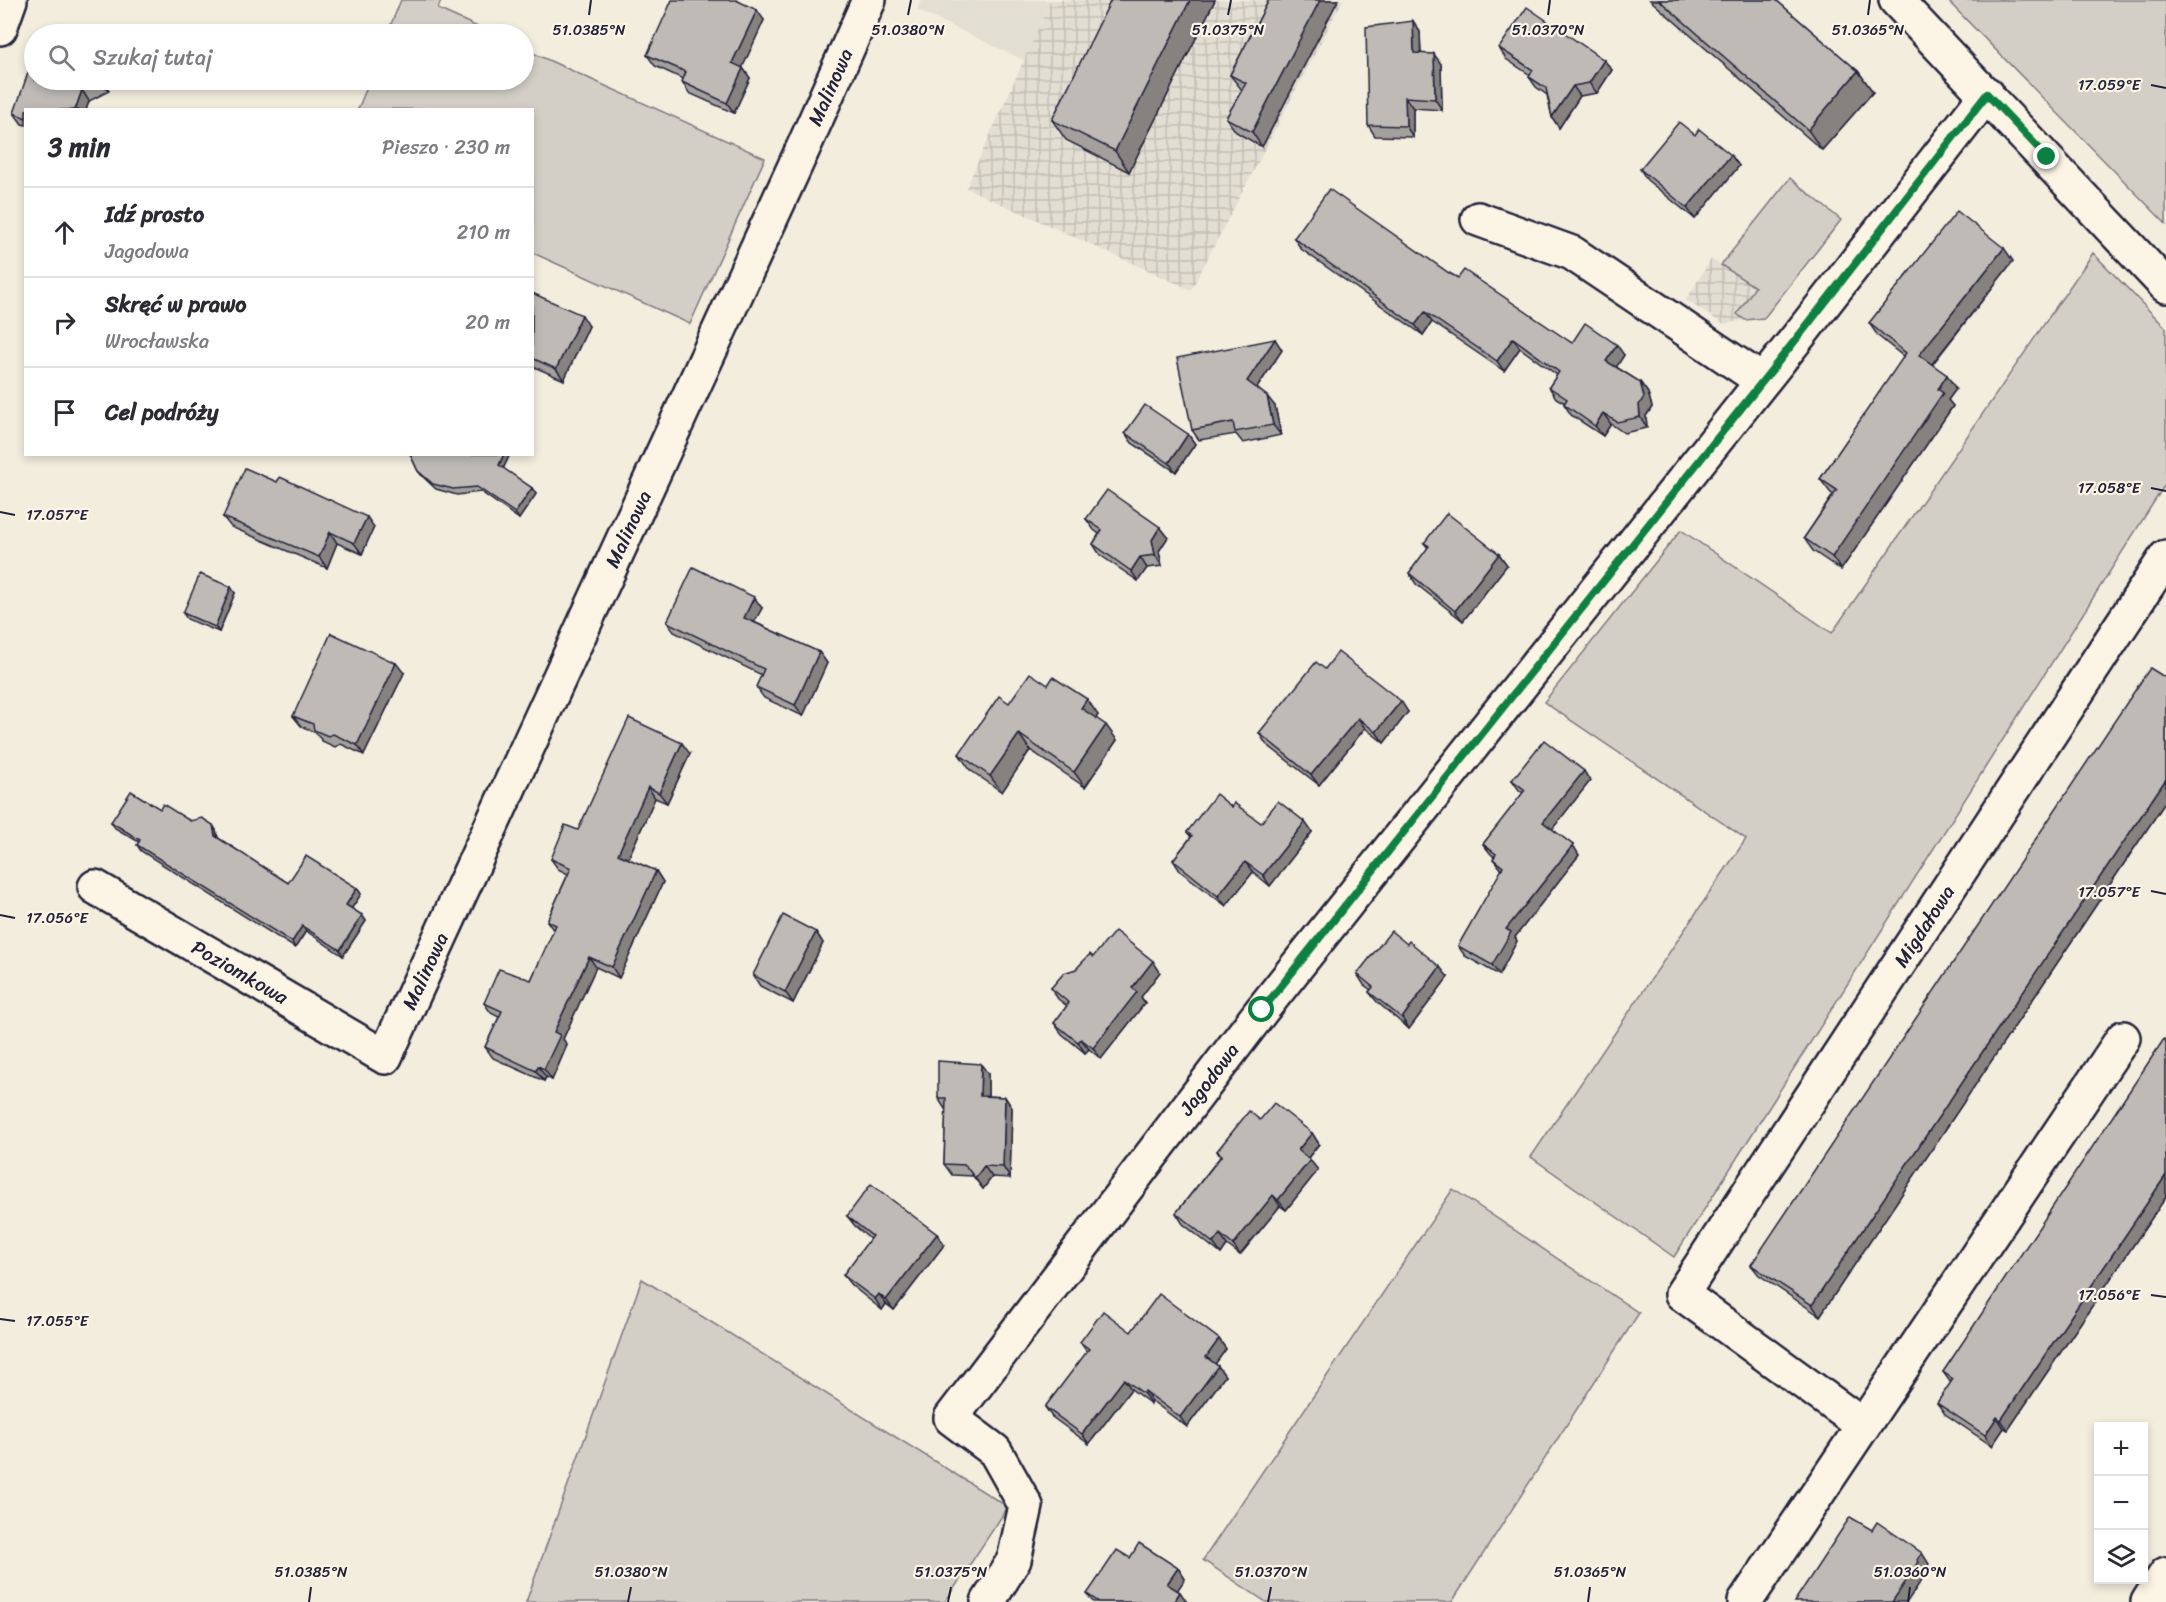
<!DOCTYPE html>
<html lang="pl">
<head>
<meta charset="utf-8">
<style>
	body { margin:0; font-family:Sriracha,sans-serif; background:#f2f2f3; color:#2b2b33 }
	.controls { position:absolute; right:18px; bottom:18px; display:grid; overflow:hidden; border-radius:0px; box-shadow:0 3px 9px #0003 }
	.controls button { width:54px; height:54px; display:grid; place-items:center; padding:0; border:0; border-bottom:2px solid #e1e1e2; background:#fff; color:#2b2b33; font:30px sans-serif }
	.stop { position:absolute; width:18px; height:18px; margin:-14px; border:4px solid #0b8043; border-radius:50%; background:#fff }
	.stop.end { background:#0b8043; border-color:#fff; box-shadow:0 2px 6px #0008 }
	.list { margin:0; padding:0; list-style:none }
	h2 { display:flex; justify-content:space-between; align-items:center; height:78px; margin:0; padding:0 24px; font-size:26px }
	h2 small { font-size:20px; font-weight:400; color:#7c7c81 }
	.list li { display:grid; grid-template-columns:39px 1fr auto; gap:18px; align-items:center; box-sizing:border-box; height:90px; padding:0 24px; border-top:2px solid #e1e1e2 }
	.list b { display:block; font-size:22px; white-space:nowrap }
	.list p { margin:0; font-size:20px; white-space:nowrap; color:#7c7c81 }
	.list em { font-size:20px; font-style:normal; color:#7c7c81 }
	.icon { flex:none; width:33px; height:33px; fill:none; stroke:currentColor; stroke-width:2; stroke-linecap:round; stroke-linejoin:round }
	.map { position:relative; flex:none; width:2166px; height:1602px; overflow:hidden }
	.search { position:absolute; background:#fff; box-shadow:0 3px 9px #0003; left:24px; top:24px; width:510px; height:66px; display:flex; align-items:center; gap:15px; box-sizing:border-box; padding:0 21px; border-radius:33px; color:#7c7c81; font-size:22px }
	.panel { position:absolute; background:#fff; box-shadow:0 3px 9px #0003; left:24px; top:108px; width:510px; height:348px; border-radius:0px }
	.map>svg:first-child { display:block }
	.built { fill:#e3ded2 }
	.industrial { fill:url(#industrial-grid) }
	.grass { fill:#d4cfc6; stroke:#7b7880; stroke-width:1.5 }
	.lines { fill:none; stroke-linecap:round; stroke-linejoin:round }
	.minor-casing { stroke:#22223b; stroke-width:38 }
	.minor { stroke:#fcf5e5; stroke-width:33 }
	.wall { fill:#a4a09d; stroke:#22223b; stroke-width:1.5 }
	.shaded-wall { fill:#86827f; stroke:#22223b; stroke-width:1.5 }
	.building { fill:#bfbab6; stroke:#22223b; stroke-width:1.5 }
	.route { stroke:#0b8043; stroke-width:8 }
	.ticks { fill:none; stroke:#22223b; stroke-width:2 }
	.labels { text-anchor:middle; stroke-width:4.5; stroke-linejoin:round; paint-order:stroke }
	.street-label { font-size:20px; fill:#22223b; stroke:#fcf5e5 }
	.ticks-label { font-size:15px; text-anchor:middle; fill:#22223b; stroke:#fcf5e5; stroke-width:4.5; stroke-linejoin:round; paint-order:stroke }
</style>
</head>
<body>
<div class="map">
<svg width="2166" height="1602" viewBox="0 0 2166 1602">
	<defs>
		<pattern id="industrial-grid" width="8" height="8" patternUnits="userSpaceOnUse" patternTransform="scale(1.5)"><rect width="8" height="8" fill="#e3ded2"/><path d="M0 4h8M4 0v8" fill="none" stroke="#c2beb5"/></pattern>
	</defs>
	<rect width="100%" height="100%" fill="#f3edde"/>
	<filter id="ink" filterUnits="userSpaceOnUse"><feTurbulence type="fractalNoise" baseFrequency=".0167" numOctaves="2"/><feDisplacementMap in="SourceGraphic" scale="12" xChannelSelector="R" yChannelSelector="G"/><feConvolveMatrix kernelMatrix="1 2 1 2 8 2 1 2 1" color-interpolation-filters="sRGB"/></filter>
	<g filter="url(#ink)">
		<polygon class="built" points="921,0 1051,0 1024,60 917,10"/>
		<g class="industrial">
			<polygon points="1051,0 1343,0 1191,290 966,188"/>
			<polygon points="1711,259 1755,287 1738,314 1745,320 1723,324 1686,300"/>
		</g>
		<g class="grass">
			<polygon points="401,0 441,0 438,9 493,34 387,34"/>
			<polygon points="1947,0 2166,0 2166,224"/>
			<polygon points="524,49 765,158 690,324 533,253 532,110 358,109 370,80 524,80"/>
			<polygon points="1790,178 1841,220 1764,318 1745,320 1737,314 1755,287 1721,265"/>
			<polygon points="2093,253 2166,328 2166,483 1674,1257 1531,1157 1746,839 1544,702 1681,530 1832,633"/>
			<polygon points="1453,1189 1639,1313 1452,1602 1266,1602 1203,1560"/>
			<polygon points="642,1279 1008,1507 945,1602 526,1602"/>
		</g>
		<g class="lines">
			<defs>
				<g id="minor">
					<polyline points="1896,0 2166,286"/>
					<polyline points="0,28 10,0"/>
					<polyline points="1478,219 1572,253 1761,380"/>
					<polyline points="95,887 385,1057 805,144 869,0"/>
					<polyline points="1861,1424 1682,1294 2166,557"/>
					<polyline points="988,1602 1014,1560 1026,1506 995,1451 951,1418 1262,1010 1805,328 1987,94"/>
					<polyline points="1745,1602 2123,1038"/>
					<polyline points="2148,1602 2166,1574"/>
				</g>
			</defs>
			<use href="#minor" class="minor-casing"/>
			<use href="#minor" class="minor"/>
		</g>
		<g class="wall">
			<polygon points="1110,0 1215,0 1129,172 1066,140 1052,120 1111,1"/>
			<polygon points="1269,0 1338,0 1262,147 1236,132 1226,118 1242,90 1230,75"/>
			<polygon points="1650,0 1776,0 1858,71 1873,92 1822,150"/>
			<polygon points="740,2 764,20 742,67 750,78 734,113 689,93 682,82 683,79 655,66 647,55"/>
			<polygon points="1413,21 1420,32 1421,53 1441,64 1442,110 1413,108 1413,137 1375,136 1368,125"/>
			<polygon points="1499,48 1604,60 1612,70 1597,93 1580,96 1559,128 1552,117 1547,95 1536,87 1529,77 1530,75 1506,59"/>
			<polygon points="34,80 104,80 109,91 89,101 86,110 26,110 26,125 22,124 14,113"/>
			<polygon points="1695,135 1731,155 1739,166 1695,219 1647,180 1640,169"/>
			<polygon points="1294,238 1449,273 1572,343 1624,355 1616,367 1640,382 1648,393 1652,407 1646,416 1647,428 1624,433 1611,424 1603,436 1571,415 1564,404 1565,403 1556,398 1549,387 1557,375 1520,348 1504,371 1432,322 1423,335 1301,249"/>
			<polygon points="2013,261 1932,365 1956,389 1948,400 1953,406 1841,570 1813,551 1804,538 1833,495 1830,492 1820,479 1904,357 1878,336 1869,323"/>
			<polygon points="532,293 589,326 564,380 532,366"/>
			<polygon points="1282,350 1257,388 1275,406 1281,435 1243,443 1236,434 1199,440 1192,430"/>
			<polygon points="1125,433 1188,434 1195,444 1176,472 1132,443"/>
			<polygon points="410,454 510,454 503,469 532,488 536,494 519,519 481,492 457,495 436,489 422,476 418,471"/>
			<polygon points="223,517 374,527 362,554 337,543 327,568 231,527"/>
			<polygon points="1086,519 1160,527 1168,537 1159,551 1162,566 1147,568 1138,581 1100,555 1093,544 1099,534 1094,530"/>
			<polygon points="1424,543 1499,554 1507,565 1463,621 1416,584 1409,573 1428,548"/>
			<polygon points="235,593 219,632 187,619 183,613"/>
			<polygon points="762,608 754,622 819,652 827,663 803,716 764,698 756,687 762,675 674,632 667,622"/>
			<polygon points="1325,669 1408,712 1384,743 1365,728 1319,785 1266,744 1259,733"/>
			<polygon points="404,673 364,755 341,744 335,747 322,741 316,733 301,726 293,716"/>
			<polygon points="2166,678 2166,801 1820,1316 1759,1275 1751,1265"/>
			<polygon points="1048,685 1098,715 1096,718 1117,740 1085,787 1030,750 1002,792 970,770 959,754 1009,703"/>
			<polygon points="690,754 667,803 655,798 628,859 656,871 663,882 619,978 596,967 563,1039 567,1045 552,1080 546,1077 544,1081 493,1058 485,1047 499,1017 491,1013 484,1003 531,980 554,931 547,921 568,874 558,869 551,859 578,830"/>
			<polygon points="1512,780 1590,781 1552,829 1579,855 1515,937 1517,941 1499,975 1465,956 1458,946 1502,870 1493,859 1494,857 1490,853 1483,844 1523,793 1519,790"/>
			<polygon points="1232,807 1261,823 1312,832 1270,886 1253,872 1226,906 1180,871 1173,860 1191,837 1187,832"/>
			<polygon points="160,809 216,830 218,838 288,883 357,888 361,894 351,909 362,915 366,921 343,956 306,931 295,948 141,851 137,845 139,842 115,828 111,822"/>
			<polygon points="816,932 823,943 793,1003 760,986 753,975"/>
			<polygon points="1093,957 1160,972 1141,997 1145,1003 1101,1059 1089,1049 1085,1053 1062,1034 1054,1023 1067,1006 1058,999 1051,988"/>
			<polygon points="1357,974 1448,977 1409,1029 1377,1002 1369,992 1371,990 1364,985"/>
			<polygon points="2166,1041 2166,1197 2008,1430 2004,1428 1992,1446 1945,1414 1937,1403 1951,1383 1943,1372"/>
			<polygon points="988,1074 988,1096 1005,1097 1012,1108 1010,1178 992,1177 983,1189 973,1176 952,1175 944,1164 946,1109 945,1109 938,1098"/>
			<polygon points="1260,1120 1312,1133 1319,1144 1308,1158 1318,1170 1286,1210 1280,1206 1240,1255 1227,1245 1221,1254 1183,1224 1176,1213 1220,1157 1217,1151"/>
			<polygon points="847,1216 937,1234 944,1245 894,1310 886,1304 882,1310 851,1285 843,1275 870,1239 855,1226"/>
			<polygon points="1131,1332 1219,1339 1226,1349 1215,1364 1218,1366 1225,1376 1187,1427 1152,1401 1151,1404 1131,1389 1089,1444 1052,1417 1045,1407 1087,1352 1080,1342"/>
			<polygon points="1130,1558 1178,1568 1185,1579 1177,1590 1187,1602 1093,1602 1087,1594"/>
		</g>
		<g class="shaded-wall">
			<polygon points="1190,0 1215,0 1129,172 1115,151"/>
			<polygon points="1320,0 1338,0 1262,147 1252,132"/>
			<polygon points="757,10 764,20 740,73 732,63"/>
			<polygon points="1413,21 1420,32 1421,64 1414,53"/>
			<polygon points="1434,54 1441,64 1442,110 1435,99"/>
			<polygon points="1604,60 1612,70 1597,93 1589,83"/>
			<polygon points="743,68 750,78 734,113 727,103"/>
			<polygon points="1858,71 1873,92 1822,150 1808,130"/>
			<polygon points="101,80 104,80 109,91"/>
			<polygon points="1573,86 1580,96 1559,128 1552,117"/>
			<polygon points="82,90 89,101 86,110 75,110"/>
			<polygon points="1405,97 1413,108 1413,137 1406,126"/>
			<polygon points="1731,155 1739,166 1695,219 1687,208"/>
			<polygon points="2004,248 2013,261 1928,369 1919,355"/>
			<polygon points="1425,312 1432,322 1423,335 1415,325"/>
			<polygon points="582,315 589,326 564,380 556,369"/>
			<polygon points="1513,338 1520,348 1504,371 1497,361"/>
			<polygon points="1275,339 1282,350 1254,392 1247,381"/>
			<polygon points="1617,345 1624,355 1614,371 1606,361"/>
			<polygon points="1947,375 1956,389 1948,400 1953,406 1841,570 1832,557 1938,389"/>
			<polygon points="1640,382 1648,393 1652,407 1646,416 1647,428 1640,417 1639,405"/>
			<polygon points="1267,396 1275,406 1281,435 1273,425"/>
			<polygon points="1603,413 1611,424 1603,436 1595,426"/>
			<polygon points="1188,434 1195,444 1176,472 1169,463"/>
			<polygon points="504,454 510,454 502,471 499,465"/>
			<polygon points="532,488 536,494 519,519 515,513"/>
			<polygon points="367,517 374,527 362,554 354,543"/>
			<polygon points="1160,527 1168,537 1159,551 1162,566 1155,555 1152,540"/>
			<polygon points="330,532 337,543 327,568 319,557"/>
			<polygon points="1499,554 1507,565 1463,621 1455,611"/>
			<polygon points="1140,557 1147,568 1138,581 1131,571"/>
			<polygon points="231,587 235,593 219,632 215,627"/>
			<polygon points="754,597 762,608 751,628 744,618"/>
			<polygon points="819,652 827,663 803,716 795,705"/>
			<polygon points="396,663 404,673 364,755 357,745"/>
			<polygon points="1087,699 1098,715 1092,724 1081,708"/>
			<polygon points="1401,701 1408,712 1384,743 1376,732"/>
			<polygon points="1358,718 1365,728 1319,785 1311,775"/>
			<polygon points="1106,725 1117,740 1085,787 1074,772"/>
			<polygon points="1019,734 1030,750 1002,792 990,776"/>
			<polygon points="682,743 690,754 667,803 659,793"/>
			<polygon points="1584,771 1590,781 1550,832 1543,822"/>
			<polygon points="2166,779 2166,801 1820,1316 1812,1305"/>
			<polygon points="648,787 655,798 625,865 618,854"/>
			<polygon points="1305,822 1312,832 1270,886 1263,875"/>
			<polygon points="213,825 216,830 219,842 215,836"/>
			<polygon points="1573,845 1579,855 1515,937 1517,941 1499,975 1492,965 1506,929"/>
			<polygon points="1245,862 1253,872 1226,906 1218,896"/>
			<polygon points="656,871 663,882 619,978 612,967"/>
			<polygon points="357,888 361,894 350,911 346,905"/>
			<polygon points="362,915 366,921 343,956 340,950"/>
			<polygon points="302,926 306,931 295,948 292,942"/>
			<polygon points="816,932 823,943 793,1003 785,992"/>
			<polygon points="589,957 596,967 563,1039 567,1045 552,1080 544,1069 554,1032"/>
			<polygon points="1153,961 1160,972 1141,997 1145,1003 1101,1059 1093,1048 1132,988"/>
			<polygon points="1440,967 1448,977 1409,1029 1402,1018"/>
			<polygon points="1081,1039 1089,1049 1085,1053 1078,1042"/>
			<polygon points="981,1064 988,1074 988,1107 980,1096"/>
			<polygon points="538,1066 546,1077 544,1081 536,1071"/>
			<polygon points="1005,1097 1012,1108 1010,1178 1003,1167"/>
			<polygon points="1312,1133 1319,1144 1306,1160 1298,1150"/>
			<polygon points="1310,1160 1318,1170 1286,1210 1278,1200"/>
			<polygon points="984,1166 992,1177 983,1189 975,1178"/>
			<polygon points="2166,1175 2166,1197 2008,1430 2001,1420"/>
			<polygon points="1273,1195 1280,1206 1240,1255 1233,1245"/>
			<polygon points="937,1234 944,1245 894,1310 886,1300"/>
			<polygon points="1220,1234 1227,1245 1221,1254 1213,1243"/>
			<polygon points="879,1294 886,1304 882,1310 875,1299"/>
			<polygon points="1219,1339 1226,1349 1213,1367 1206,1357"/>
			<polygon points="1218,1366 1225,1376 1187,1427 1180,1417"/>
			<polygon points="1124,1379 1131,1389 1089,1444 1082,1434"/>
			<polygon points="1145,1391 1152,1401 1151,1404 1144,1394"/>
			<polygon points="1997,1417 2004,1428 1992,1446 1985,1435"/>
			<polygon points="1922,1553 1929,1564 1925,1570 1927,1572 1907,1602 1892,1602"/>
			<polygon points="1178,1568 1185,1579 1175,1594 1167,1584"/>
			<polygon points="1180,1592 1187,1602 1174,1602"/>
		</g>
		<g class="building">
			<polygon points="672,0 736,0 757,10 732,63 743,68 727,103 682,82 686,72 647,55"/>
			<polygon points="1111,0 1190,0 1115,151 1052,120"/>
			<polygon points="1269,0 1320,0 1252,132 1226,118 1246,83 1230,75"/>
			<polygon points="1659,0 1776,0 1858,71 1808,130"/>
			<polygon points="1527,7 1604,60 1589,83 1573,86 1552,117 1546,88 1529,77 1533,70 1499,48"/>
			<polygon points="1413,21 1414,53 1434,54 1435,99 1405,97 1406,126 1368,125 1366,27"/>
			<polygon points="34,56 34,80 101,80 102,81 82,90 75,110 26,110 26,118 14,113"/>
			<polygon points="1679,122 1695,135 1699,129 1731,155 1687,208 1640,169"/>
			<polygon points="1329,189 1449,273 1458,278 1464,270 1572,343 1585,323 1617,345 1606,361 1640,382 1644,397 1639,405 1640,417 1617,422 1603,413 1595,426 1564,404 1567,399 1549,387 1559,372 1513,338 1497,361 1425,312 1415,325 1294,238"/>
			<polygon points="1957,211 2004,248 1919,355 1947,375 1938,389 1943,393 1832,557 1804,538 1837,490 1820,479 1906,353 1869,323"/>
			<polygon points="532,293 582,315 556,369 532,358"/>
			<polygon points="1275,339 1247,381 1267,396 1273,425 1235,432 1233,422 1192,430 1177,358"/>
			<polygon points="1145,405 1188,434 1169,463 1125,433"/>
			<polygon points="410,454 504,454 499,465 532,488 515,513 477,487 453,489 433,484 418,471"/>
			<polygon points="245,468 277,482 280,477 367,517 354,543 330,532 319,557 223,517"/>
			<polygon points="1107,490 1160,527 1152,540 1155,555 1140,557 1131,571 1093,544 1102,530 1086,519"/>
			<polygon points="1447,513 1499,554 1455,611 1409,573 1429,546 1424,543"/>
			<polygon points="693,567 754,597 744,618 819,652 795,705 756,687 764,669 667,622"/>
			<polygon points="200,574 231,587 215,627 183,613"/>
			<polygon points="331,633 396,663 357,745 333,734 328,736 314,730 313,724 293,716"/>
			<polygon points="1338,652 1401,701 1376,732 1358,718 1311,775 1259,733 1316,662 1325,669"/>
			<polygon points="2150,668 2166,678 2166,779 1812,1305 1751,1265"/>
			<polygon points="1030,673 1048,685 1053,677 1087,699 1081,708 1106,725 1074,772 1019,734 990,776 959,754 999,696 1009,703"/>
			<polygon points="629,718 682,743 659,793 648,787 618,854 656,871 612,967 589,957 554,1032 560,1035 544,1069 538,1066 536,1071 485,1047 502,1011 484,1003 499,969 531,980 556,925 547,921 571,868 551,859 565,825 578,830"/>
			<polygon points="1544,740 1584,771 1543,822 1573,845 1506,929 1511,932 1492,965 1458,946 1503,867 1493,859 1496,854 1483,844 1525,790 1512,780"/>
			<polygon points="131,791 160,809 163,804 190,821 202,818 213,825 215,836 288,883 306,856 357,888 346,905 362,915 340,950 302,926 292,942 137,845 140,840 111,822"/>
			<polygon points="1216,794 1232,807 1234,803 1261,823 1278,801 1305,822 1263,875 1245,862 1218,896 1173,860 1192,836 1187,832"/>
			<polygon points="783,915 816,932 785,992 753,975"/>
			<polygon points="1115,931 1153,961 1132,988 1137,992 1093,1048 1081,1039 1078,1042 1054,1023 1069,1003 1051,988 1064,973 1076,969 1090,954 1093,957"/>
			<polygon points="1391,931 1407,944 1409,941 1440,967 1402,1018 1369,992 1373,987 1357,974"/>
			<polygon points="2164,1039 2166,1041 2166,1175 2001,1420 1997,1417 1985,1435 1937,1403 1953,1379 1943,1372"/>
			<polygon points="938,1061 981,1064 980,1096 1005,1097 1003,1167 984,1166 975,1178 965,1165 944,1164 946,1098 938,1098"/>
			<polygon points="1274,1103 1312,1133 1298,1150 1310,1160 1278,1200 1273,1195 1233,1245 1220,1234 1213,1243 1176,1213 1222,1155 1217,1151 1249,1111 1260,1120"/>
			<polygon points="871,1184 937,1234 886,1300 879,1294 875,1299 843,1275 872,1236 847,1216"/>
			<polygon points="1159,1294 1219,1339 1206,1357 1218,1366 1180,1417 1145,1391 1144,1394 1124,1379 1082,1434 1045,1407 1089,1349 1080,1342 1103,1311 1131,1332"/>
			<polygon points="1850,1517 1872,1530 1877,1522 1922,1553 1917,1560 1919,1562 1892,1602 1794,1602"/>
			<polygon points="1139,1543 1178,1568 1167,1584 1180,1592 1174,1602 1099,1602 1087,1594 1117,1550 1130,1558"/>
		</g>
	</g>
	<g class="lines" filter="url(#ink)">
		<polyline class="route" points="1262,1010 1805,328 1987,94 2047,157"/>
	</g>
	<path class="ticks" d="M589,15L591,0M908,15L911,0M1228,15L1231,0M1548,15L1550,0M1868,15L1870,0M2151,85L2166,88M2151,488L2166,491M0,512L15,515M2151,891L2166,894M0,915L15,918M2151,1295L2166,1297M0,1319L15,1321M309,1602L311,1587M628,1602L631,1587M948,1602L951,1587M1268,1602L1271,1587M1588,1602L1590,1587M1908,1602L1910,1587"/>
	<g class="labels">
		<g class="street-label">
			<text transform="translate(830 87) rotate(-66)" y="7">Malinowa</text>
			<text transform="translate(628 529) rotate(-65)" y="7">Malinowa</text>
			<text transform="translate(1924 926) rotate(-57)" y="7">Migdałowa</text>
			<text transform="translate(425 971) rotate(-65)" y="7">Malinowa</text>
			<text transform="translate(240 972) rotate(30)" y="7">Poziomkowa</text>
			<text transform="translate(1209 1079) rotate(-53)" y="7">Jagodowa</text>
		</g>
	</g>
	<g class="ticks-label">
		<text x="589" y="35">51.0385°N</text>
		<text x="908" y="35">51.0380°N</text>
		<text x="1228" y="35">51.0375°N</text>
		<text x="1548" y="35">51.0370°N</text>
		<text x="1868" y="35">51.0365°N</text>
		<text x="2109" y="90">17.059°E</text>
		<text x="2109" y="493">17.058°E</text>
		<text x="57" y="520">17.057°E</text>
		<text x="2109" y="897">17.057°E</text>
		<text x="57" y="923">17.056°E</text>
		<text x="2109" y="1300">17.056°E</text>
		<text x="57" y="1326">17.055°E</text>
		<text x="311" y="1577">51.0385°N</text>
		<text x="631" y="1577">51.0380°N</text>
		<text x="951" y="1577">51.0375°N</text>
		<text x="1271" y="1577">51.0370°N</text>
		<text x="1590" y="1577">51.0365°N</text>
		<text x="1910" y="1577">51.0360°N</text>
	</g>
</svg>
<div class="controls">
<button>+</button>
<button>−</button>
<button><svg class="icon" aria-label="layers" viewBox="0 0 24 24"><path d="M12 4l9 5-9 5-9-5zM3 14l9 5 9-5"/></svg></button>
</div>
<div class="stop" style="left:1262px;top:1010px"></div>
<div class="stop end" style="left:2047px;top:157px"></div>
<div class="search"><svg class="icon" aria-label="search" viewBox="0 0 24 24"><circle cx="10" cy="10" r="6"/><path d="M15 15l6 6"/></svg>Szukaj tutaj</div>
<section class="panel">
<h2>3 min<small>Pieszo · 230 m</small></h2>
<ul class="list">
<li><svg class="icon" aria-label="ahead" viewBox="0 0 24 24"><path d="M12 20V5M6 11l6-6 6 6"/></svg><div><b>Idź prosto</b><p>Jagodowa</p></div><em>210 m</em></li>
<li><svg class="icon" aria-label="right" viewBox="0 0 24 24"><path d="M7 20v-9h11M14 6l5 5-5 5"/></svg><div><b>Skręć w prawo</b><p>Wrocławska</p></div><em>20 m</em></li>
<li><svg class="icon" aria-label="arrive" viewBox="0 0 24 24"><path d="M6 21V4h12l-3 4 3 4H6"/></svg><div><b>Cel podróży</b></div></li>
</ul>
</section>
</div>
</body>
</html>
